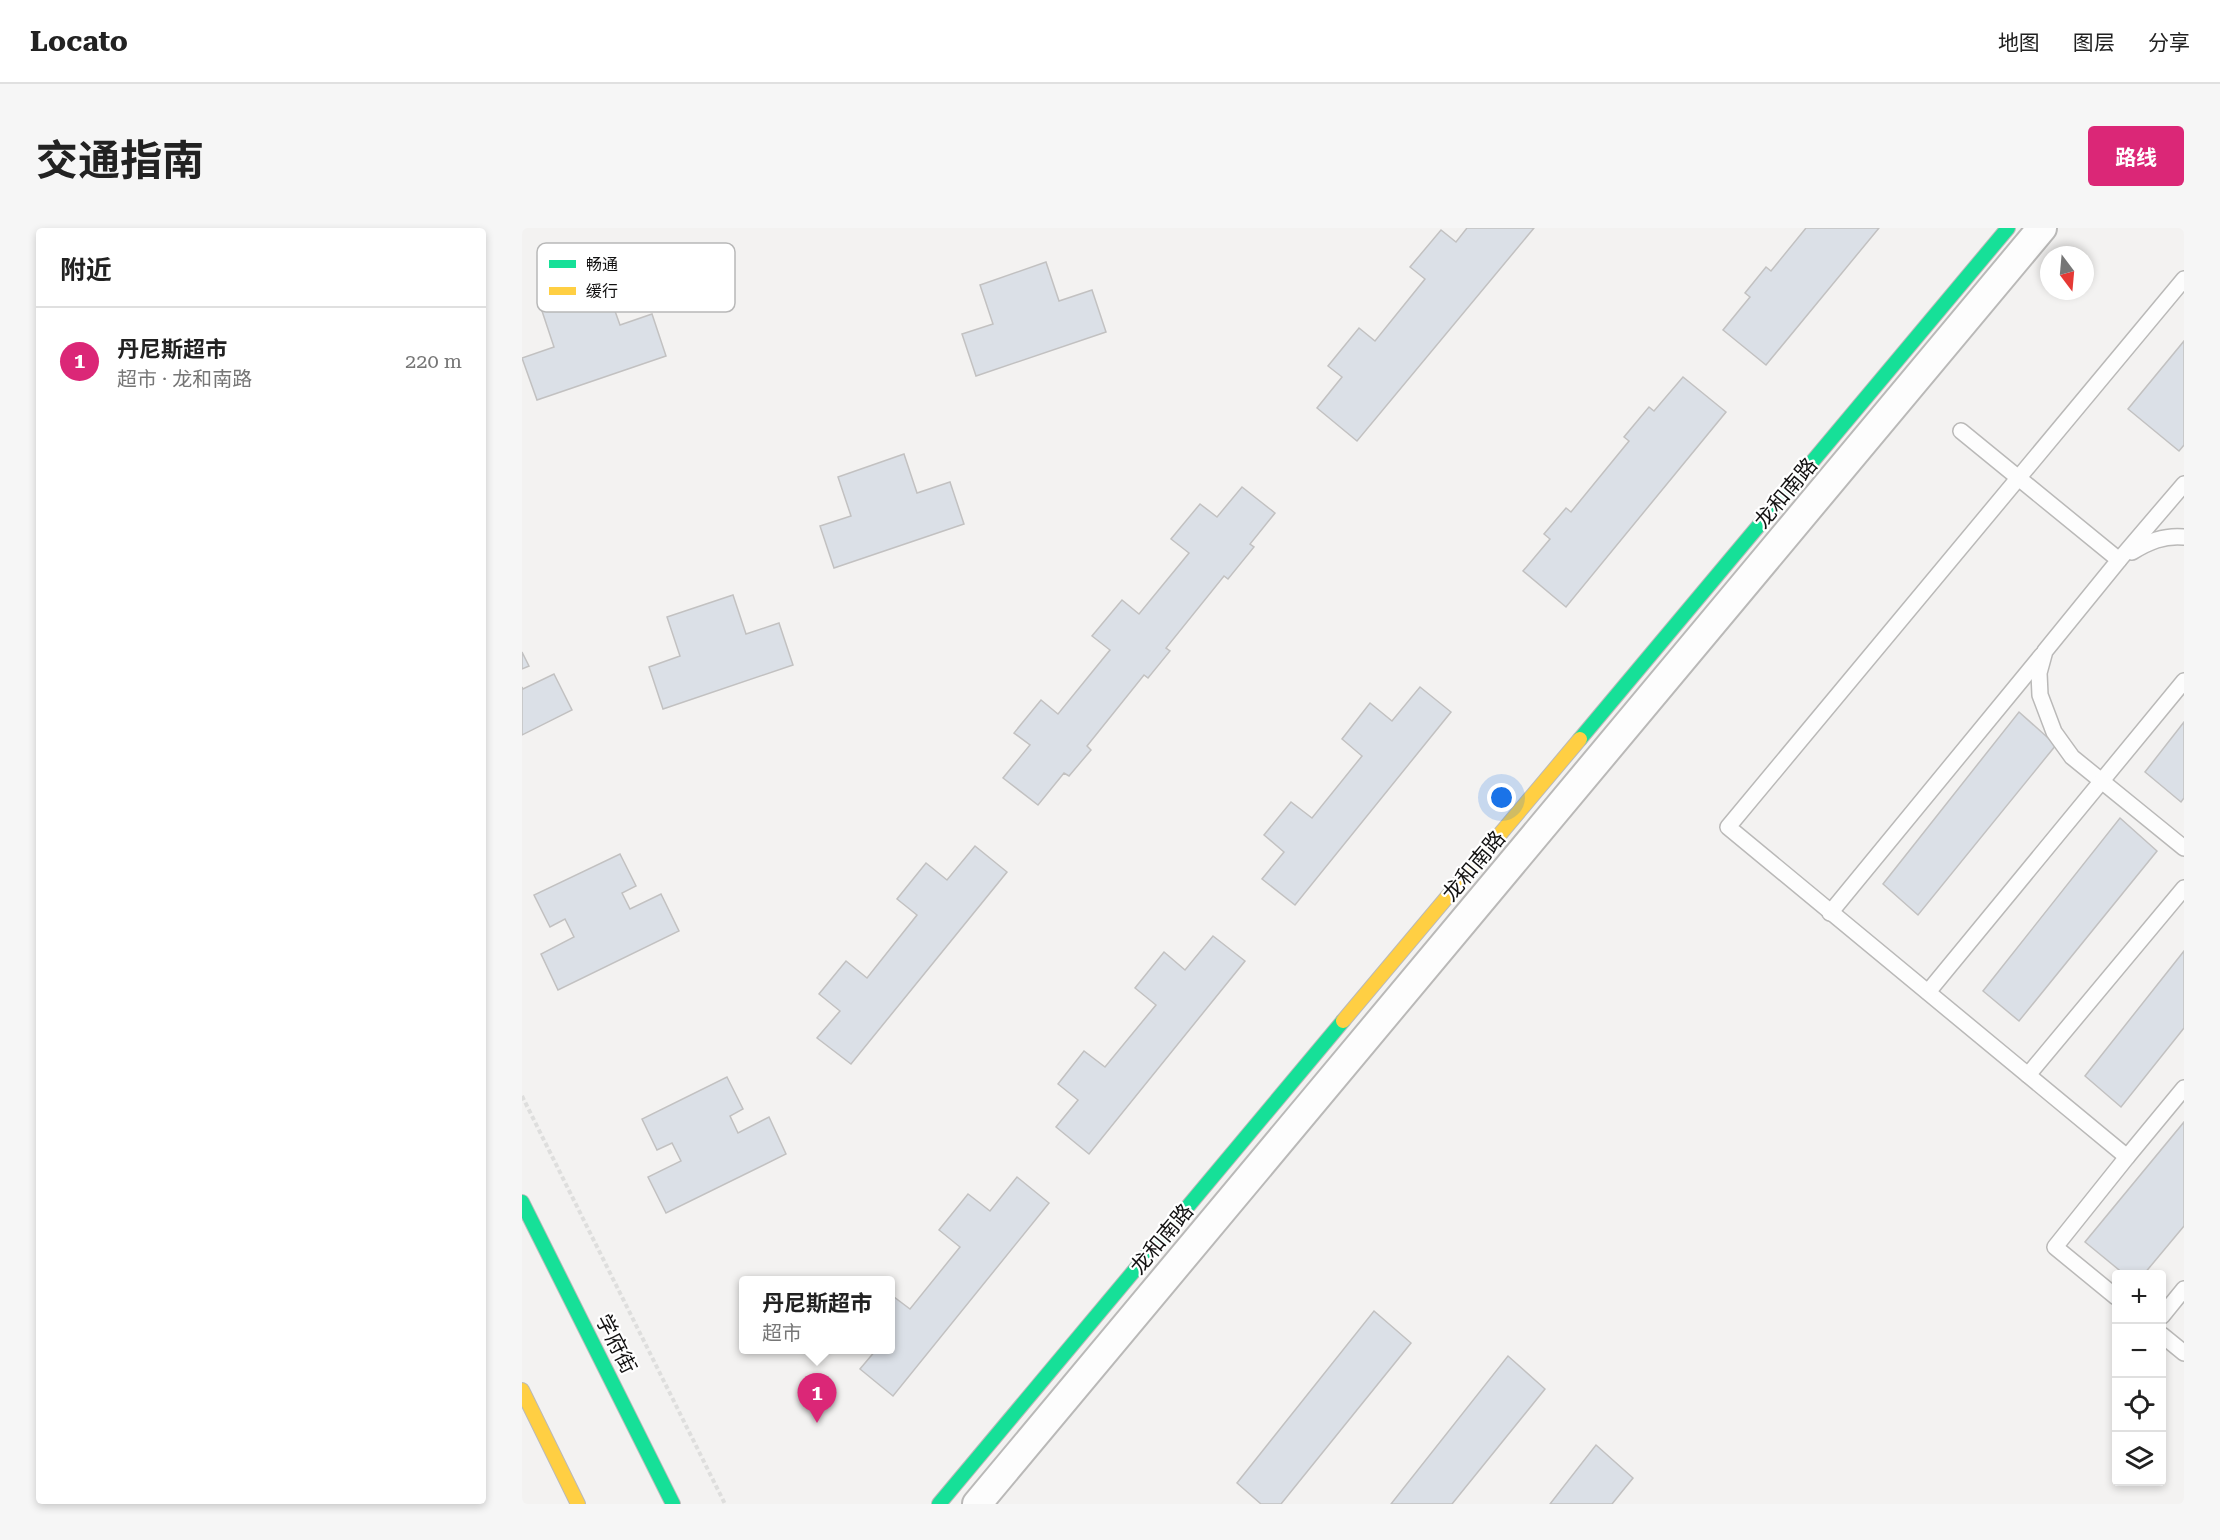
<!DOCTYPE html>
<html lang="zh">
<head>
<meta charset="utf-8">
<style>
	body { margin:0; font-family:"Roboto Serif","Noto Sans SC",serif; background:#f6f6f6; color:#222 }
	.controls { position:absolute; right:18px; bottom:18px; display:grid; overflow:hidden; border-radius:6px; box-shadow:0 3px 9px #0003 }
	.controls button { width:54px; height:54px; display:grid; place-items:center; padding:0; border:0; border-bottom:2px solid #e0e0e0; background:#fff; color:#222; font:30px sans-serif }
	.compass { position:absolute; left:1518px; top:18px; width:54px; height:54px; border-radius:50%; background:#fff; box-shadow:0 3px 9px #0003; rotate:164deg }
	.you { position:absolute; left:980px; top:570px; width:21px; height:21px; margin:-15px; border:4px solid #fff; border-radius:50%; background:#1a73e8; box-shadow:0 0 0 9px #1a73e833 }
	.badge { display:grid; place-items:center; width:39px; height:39px; border-radius:50%; background:#db2777; color:#fff; font-size:20px; font-weight:700 }
	.pin { position:absolute; translate:-50% -50px; filter:drop-shadow(0 2px 3px #0008) }
	.pin::after { content:''; position:absolute; top:32px; width:21px; height:18px; background:inherit; clip-path:polygon(0 0,100% 0,50% 100%) }
	.popup { position:absolute; left:217px; top:1048px; width:156px; height:78px; box-sizing:border-box; display:grid; place-content:center; border-radius:6px; background:#fff; filter:drop-shadow(0 2px 4px #0005); font-size:20px; white-space:nowrap; color:#767676 }
	.popup b { font-size:22px; color:#222 }
	.popup::after { content:''; position:absolute; left:50%; top:100%; margin-left:-12px; border:12px solid transparent; border-top-color:#fff }
	.list { margin:0; padding:0; list-style:none }
	h2 { display:flex; justify-content:space-between; align-items:center; height:78px; margin:0; padding:0 24px; font-size:26px }
	h2 small { font-size:20px; font-weight:400; color:#767676 }
	.list li { display:grid; grid-template-columns:39px 1fr auto; gap:18px; align-items:center; box-sizing:border-box; height:108px; padding:0 24px; border-top:2px solid #e0e0e0 }
	.list b { display:block; font-size:22px; white-space:nowrap }
	.list p { margin:0; font-size:20px; white-space:nowrap; color:#767676 }
	.list em { font-size:20px; font-style:normal; color:#767676 }
	.icon { flex:none; width:33px; height:33px; fill:none; stroke:currentColor; stroke-width:2; stroke-linecap:round; stroke-linejoin:round }
	.map { position:relative; flex:none; width:1662px; height:1276px; overflow:hidden; border-radius:6px }
	header { display:flex; align-items:center; gap:36px; box-sizing:border-box; height:84px; padding:0 30px; background:#fff; border-bottom:2px solid #e0e0e0 }
	header strong { font-size:28px }
	nav { display:flex; gap:33px; margin-inline-start:auto; font-size:21px }
	.intro { display:flex; align-items:center; justify-content:space-between; box-sizing:border-box; height:144px; padding:0 36px }
	h1 { margin:0; font-size:42px }
	.button { padding:15px 27px; border-radius:6px; background:#db2777; color:#fff; font-size:21px; font-weight:700 }
	main { display:flex; gap:36px; padding:0 36px }
	aside { flex:1; background:#fff; border-radius:6px; box-shadow:0 3px 9px #0003 }
	.map>svg:first-child { display:block }
	.building { fill:#dbe0e7; stroke:#c2c1c1; stroke-width:1.5 }
	.lines { fill:none; stroke-linecap:round; stroke-linejoin:round }
	.lane-casing { stroke:#bab9b8; stroke-width:18 }
	.street-casing { stroke:#bab9b8; stroke-width:32 }
	.fast-casing { stroke:#bab9b8; stroke-width:16 }
	.slow-casing { stroke:#bab9b8; stroke-width:16 }
	.path { stroke:#dededd; stroke-width:4; stroke-dasharray:4.5 3; stroke-linecap:butt }
	.lane { stroke:#fdfdfd; stroke-width:15 }
	.street { stroke:#fdfdfd; stroke-width:28 }
	.fast { stroke:#16e098; stroke-width:14 }
	.slow { stroke:#ffcf43; stroke-width:14 }
	.labels { text-anchor:middle; stroke-width:4.5; stroke-linejoin:round; paint-order:stroke }
	.street-label { font-size:21px; fill:#131212; stroke:#fff }
	.key { fill:#fff; stroke:#b8b8b8; stroke-width:1.5 }
	.key-label { font-size:16px; fill:#131212 }
</style>
</head>
<body>
<header>
<strong>Locato</strong>
<nav><a>地图</a><a>图层</a><a>分享</a></nav>
</header>
<div class="intro"><h1>交通指南</h1><a class="button">路线</a></div>
<main>
<aside>
<h2>附近<small></small></h2>
<ul class="list">
<li><span class="badge">1</span><div><b>丹尼斯超市</b><p>超市 · 龙和南路</p></div><em>220 m</em></li>
</ul>
</aside>
<div class="map">
<svg width="1662" height="1276" viewBox="0 0 1662 1276">
	<rect width="100%" height="100%" fill="#f3f2f1"/>
	<g class="building">
		<polygon points="945,0 1012,0 835,213 795,180 820,149 806,138 837,100 853,113 903,51 888,39 919,2 934,14"/>
		<polygon points="1284,0 1357,0 1244,137 1201,102 1228,69 1223,65 1244,39 1249,43"/>
		<polygon points="524,34 537,73 570,62 584,104 454,148 440,106 471,96 458,57"/>
		<polygon points="84,58 98,97 130,86 144,128 15,172 0,130 32,119 19,80"/>
		<polygon points="1662,113 1662,217 1657,223 1606,181"/>
		<polygon points="1161,149 1204,184 1044,379 1001,343 1028,311 1022,306 1044,280 1049,284 1107,213 1102,209 1127,179 1132,183"/>
		<polygon points="382,226 395,265 428,254 442,296 312,340 298,298 329,288 316,249"/>
		<polygon points="720,259 753,285 728,316 732,319 706,351 702,348 644,420 648,423 626,450 622,447 565,518 569,522 547,548 542,545 516,577 481,550 508,517 492,505 519,472 536,486 588,422 570,408 600,372 617,386 667,325 649,311 678,276 695,289"/>
		<polygon points="211,367 224,406 257,395 271,437 141,481 127,439 158,428 145,389"/>
		<polygon points="0,424 7,438 0,441"/>
		<polygon points="32,446 50,482 0,507 0,459 1,461"/>
		<polygon points="898,459 929,484 773,677 740,651 762,624 742,607 769,574 790,590 840,528 820,511 848,475 870,493"/>
		<polygon points="1497,484 1534,517 1396,687 1361,656"/>
		<polygon points="1662,494 1662,570 1659,574 1623,544"/>
		<polygon points="1598,590 1635,623 1497,793 1461,763"/>
		<polygon points="453,618 485,644 329,836 295,810 318,783 297,766 324,733 345,750 395,687 375,671 404,635 425,652"/>
		<polygon points="98,626 114,658 100,665 108,681 139,666 157,703 36,762 19,726 52,709 43,691 28,699 12,667"/>
		<polygon points="691,708 723,733 567,926 534,899 556,872 536,856 562,823 583,839 634,777 613,760 642,724 663,742"/>
		<polygon points="1662,723 1662,800 1599,879 1563,848"/>
		<polygon points="205,849 221,881 208,888 216,905 247,889 264,926 144,985 126,949 159,933 150,915 135,922 120,891"/>
		<polygon points="1662,894 1662,998 1622,1046 1602,1046 1563,1014"/>
		<polygon points="495,949 527,975 371,1168 338,1141 354,1122 368,1122 368,1066 388,1081 438,1019 417,1002 446,966 468,983"/>
		<polygon points="852,1083 889,1115 759,1276 739,1276 715,1255"/>
		<polygon points="986,1128 1023,1161 930,1276 869,1276"/>
		<polygon points="1074,1217 1111,1250 1090,1276 1028,1276"/>
	</g>
	<g class="lines">
		<defs>
			<g id="lane">
				<polyline points="1662,51 1206,599 1605,929 1662,860"/>
				<polyline points="1439,203 1597,332 1523,423 1517,445 1518,467 1532,504 1550,529 1662,620"/>
				<path d="M1610,324C1626,314 1642,307 1662,309"/>
				<polyline points="1597,332 1662,256"/>
				<polyline points="1308,685 1520,427"/>
				<polyline points="1406,764 1662,453"/>
				<polyline points="1506,847 1662,660"/>
				<polyline points="1594,1069 1533,1019 1605,929"/>
				<polyline points="1640,1088 1662,1061"/>
				<polyline points="1640,1107 1662,1125"/>
			</g>
			<polyline id="street" points="455,1276 1520,0"/>
			<g id="fast">
				<polyline points="1058,511 1486,0"/>
				<polyline points="0,974 151,1276"/>
				<polyline points="417,1276 821,793"/>
			</g>
			<g id="slow">
				<polyline points="821,793 1058,511"/>
				<polyline points="0,1162 56,1276"/>
			</g>
		</defs>
		<use href="#lane" class="lane-casing"/>
		<use href="#street" class="street-casing"/>
		<use href="#fast" class="fast-casing"/>
		<use href="#slow" class="slow-casing"/>
		<polyline class="path" points="0,868 203,1276"/>
		<use href="#lane" class="lane"/>
		<use href="#street" class="street"/>
		<use href="#fast" class="fast"/>
		<use href="#slow" class="slow"/>
	</g>
	<g class="labels">
		<g class="street-label">
			<text transform="translate(1264 265) rotate(-50)" y="7">龙和南路</text>
			<text transform="translate(952 638) rotate(-50)" y="7">龙和南路</text>
			<text transform="translate(640 1011) rotate(-50)" y="7">龙和南路</text>
			<text transform="translate(94 1116) rotate(63)" y="7">学府街</text>
		</g>
	</g>
	<rect x="15" y="15" width="198" height="69" rx="9" class="key"/>
	<rect x="27" y="32" width="27" height="8" fill="#16e098"/>
	<rect x="27" y="59" width="27" height="8" fill="#ffcf43"/>
	<g class="key-label">
		<text x="64" y="42">畅通</text>
		<text x="64" y="69">缓行</text>
	</g>
</svg>
<div class="controls">
<button>+</button>
<button>−</button>
<button><svg class="icon" aria-label="locate" viewBox="0 0 24 24"><circle cx="12" cy="12" r="6"/><path d="M12 2v4M12 18v4M2 12h4M18 12h4"/></svg></button>
<button><svg class="icon" aria-label="layers" viewBox="0 0 24 24"><path d="M12 4l9 5-9 5-9-5zM3 14l9 5 9-5"/></svg></button>
</div>
<svg class="compass" viewBox="-18 -18 36 36"><path d="M0-13l5 13h-10z" fill="#e53935"/><path d="M0 13l5-13h-10z" fill="#767676"/></svg>
<div class="you"></div>
<div class="pin badge" style="left:295px;top:1195px">1</div>
<div class="popup"><b>丹尼斯超市</b>超市</div>
</div>
</main>
</body>
</html>
